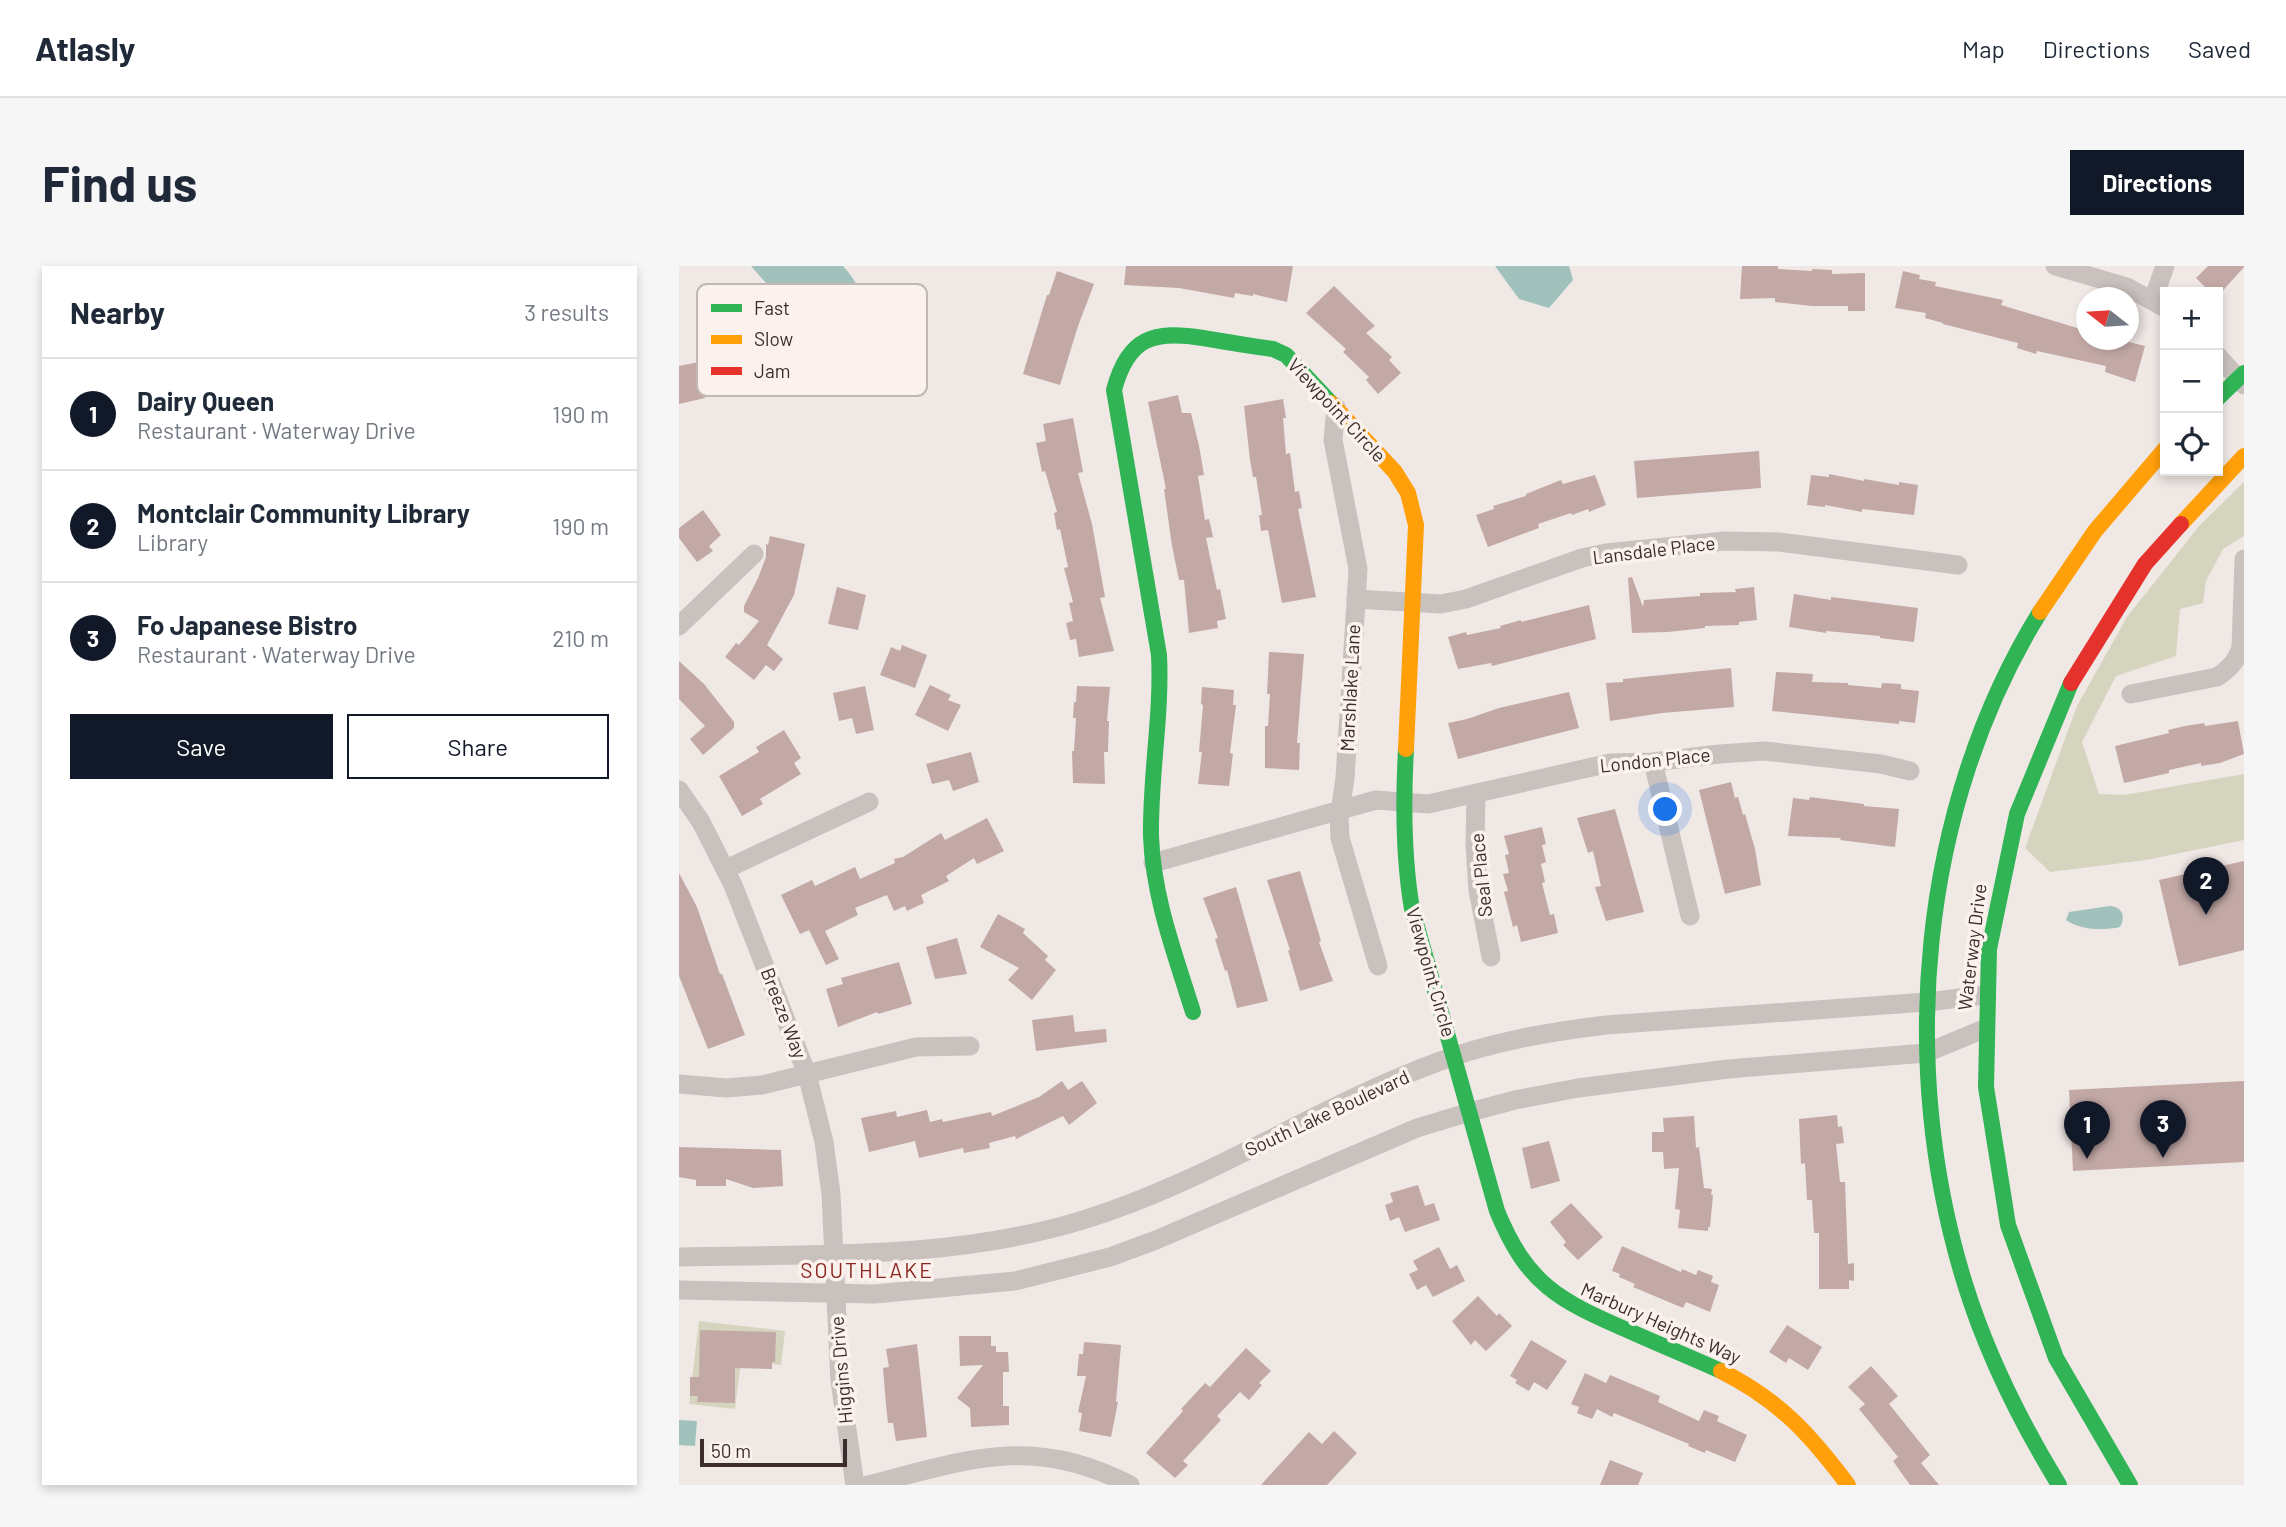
<!DOCTYPE html>
<html lang="en">
<head>
<meta charset="utf-8">
<style>
	body { margin:0; font-family:Barlow,sans-serif; background:#f6f6f7; color:#1f2937 }
	.controls { position:absolute; right:21px; top:21px; display:grid; overflow:hidden; border-radius:0px; box-shadow:0 4px 10px #0003 }
	.controls button { width:63px; height:63px; display:grid; place-items:center; padding:0; border:0; border-bottom:2px solid #e0e1e3; background:#fff; color:#1f2937; font:35px sans-serif }
	.compass { position:absolute; left:1397px; top:21px; width:63px; height:63px; border-radius:50%; background:#fff; box-shadow:0 4px 10px #0003; rotate:287deg }
	.scale { position:absolute; left:21px; bottom:18px; width:147px; box-sizing:border-box; padding-left:7px; border:4px solid #3b2d2b; border-top:0; font-size:19px; line-height:24px; white-space:nowrap; color:#3b2d2b; -webkit-text-stroke:5px #fbf2ed; paint-order:stroke }
	.you { position:absolute; left:987px; top:544px; width:24px; height:24px; margin:-18px; border:5px solid #fff; border-radius:50%; background:#1a73e8; box-shadow:0 0 0 10px #1a73e833 }
	.badge { display:grid; place-items:center; width:46px; height:46px; border-radius:50%; background:#111827; color:#fff; font-size:23px; font-weight:700 }
	.pin { position:absolute; translate:-50% -58px; filter:drop-shadow(0 2px 4px #0008) }
	.pin::after { content:''; position:absolute; top:37px; width:24px; height:21px; background:inherit; clip-path:polygon(0 0,100% 0,50% 100%) }
	.list { margin:0; padding:0; list-style:none }
	h2 { display:flex; justify-content:space-between; align-items:center; height:91px; margin:0; padding:0 28px; font-size:30px }
	h2 small { font-size:23px; font-weight:400; color:#747a83 }
	.list li { display:grid; grid-template-columns:46px 1fr auto; gap:21px; align-items:center; box-sizing:border-box; height:112px; padding:0 28px; border-top:2px solid #e0e1e3 }
	.list b { display:block; font-size:26px; white-space:nowrap }
	.list p { margin:0; font-size:23px; white-space:nowrap; color:#747a83 }
	.list em { font-size:23px; font-style:normal; color:#747a83 }
	.actions { display:flex; gap:14px; padding:21px 28px }
	.actions a { flex:1; padding:16px 0; border:2px solid #111827; border-radius:0px; text-align:center; font-size:24px; color:#111827 }
	.actions .main { background:#111827; color:#fff }
	.icon { flex:none; width:38px; height:38px; fill:none; stroke:currentColor; stroke-width:2; stroke-linecap:round; stroke-linejoin:round }
	.map { position:relative; flex:none; width:1565px; height:1219px; overflow:hidden; border-radius:0px }
	header { display:flex; align-items:center; gap:42px; box-sizing:border-box; height:98px; padding:0 35px; background:#fff; border-bottom:2px solid #e0e1e3 }
	header strong { font-size:33px }
	nav { display:flex; gap:38px; margin-inline-start:auto; font-size:24px }
	.intro { display:flex; align-items:center; justify-content:space-between; box-sizing:border-box; height:168px; padding:0 42px }
	h1 { margin:0; font-size:49px }
	.button { padding:18px 32px; border-radius:0px; background:#111827; color:#fff; font-size:24px; font-weight:700 }
	main { display:flex; gap:42px; padding:0 42px }
	aside { flex:1; background:#fff; border-radius:0px; box-shadow:0 4px 10px #0003 }
	.map>svg:first-child { display:block }
	.green { fill:#d5d4bf }
	.water { fill:#a1c2bc }
	.building { fill:#c3a9a6 }
	.lines { fill:none; stroke-linecap:round; stroke-linejoin:round }
	.street { stroke:#c9c1be; stroke-width:19 }
	.fast { stroke:#30b455; stroke-width:16 }
	.slow { stroke:#ff9f0a; stroke-width:16 }
	.jam { stroke:#e5322d; stroke-width:16 }
	.labels { text-anchor:middle; stroke-width:7; stroke-linejoin:round; paint-order:stroke }
	.street-label { font-size:19px; fill:#3b2d2b; stroke:#fbf2ed }
	.neighbourhood-label { font-size:21px; letter-spacing:2px; fill:#8c2622; stroke:#fbf2ed }
	.key { fill:#fbf2ed; stroke:#c1b7b3; stroke-width:2 }
	.key-label { font-size:19px; fill:#3b2d2b }
</style>
</head>
<body>
<header>
<strong>Atlasly</strong>
<nav><a>Map</a><a>Directions</a><a>Saved</a></nav>
</header>
<div class="intro"><h1>Find us</h1><a class="button">Directions</a></div>
<main>
<aside>
<h2>Nearby<small>3 results</small></h2>
<ul class="list">
<li><span class="badge">1</span><div><b>Dairy Queen</b><p>Restaurant · Waterway Drive</p></div><em>190 m</em></li>
<li><span class="badge">2</span><div><b>Montclair Community Library</b><p>Library</p></div><em>190 m</em></li>
<li><span class="badge">3</span><div><b>Fo Japanese Bistro</b><p>Restaurant · Waterway Drive</p></div><em>210 m</em></li>
</ul>
<div class="actions"><a class="main">Save</a><a>Share</a></div>
</aside>
<div class="map">
<svg width="1565" height="1219" viewBox="0 0 1565 1219">
	<rect width="100%" height="100%" fill="#f0e8e5"/>
	<g class="green">
		<polygon points="1565,216 1565,270 1544,283 1527,315 1524,337 1501,343 1497,390 1437,410 1403,476 1420,528 1445,529 1565,508 1565,574 1467,594 1371,606 1346,582 1398,440 1448,351 1520,260"/>
		<polygon points="20,1055 106,1065 102,1099 62,1095 56,1143 10,1138"/>
	</g>
	<g class="water">
		<path d="M72,0H164C195,33 199,85 205,128L174,125L110,43Z"/>
		<polygon points="816,0 890,0 894,14 870,42 840,33"/>
		<path d="M1431,640C1443,641 1447,650 1441,661C1424,665 1401,664 1387,654L1390,646Z"/>
		<polygon points="0,1154 18,1155 16,1180 0,1179"/>
	</g>
	<g class="building">
		<polygon points="447,0 614,0 608,36 574,28 574,30 556,27 555,32 500,22 445,19"/>
		<polygon points="1063,0 1099,0 1099,3 1133,5 1133,3 1153,4 1153,8 1186,7 1186,45 1169,45 1169,40 1133,40 1096,36 1096,32 1061,33"/>
		<polygon points="1529,0 1565,0 1565,1 1539,30 1539,26 1531,26 1517,12"/>
		<polygon points="378,5 415,18 399,60 381,119 344,108 368,29 370,29"/>
		<polygon points="1224,5 1241,9 1240,13 1257,16 1256,20 1324,34 1322,39 1408,65 1408,74 1442,74 1466,80 1456,116 1426,106 1427,100 1358,85 1357,88 1338,82 1339,77 1264,58 1264,57 1246,52 1247,47 1216,42"/>
		<polygon points="655,20 696,60 687,67 713,91 710,94 722,107 699,128 687,114 690,111 664,86 667,83 627,47"/>
		<polygon points="25,95 31,122 24,123 26,132 0,138 0,100"/>
		<polygon points="499,129 503,147 512,147 520,180 525,209 519,210 526,254 530,253 534,271 527,272 538,324 541,323 547,353 538,355 539,362 510,367 505,314 500,314 493,280 485,223 487,223 469,136"/>
		<polygon points="604,133 607,152 604,152 607,188 611,187 616,226 620,225 623,242 619,243 637,331 603,337 589,264 582,265 580,249 583,249 577,211 574,211 571,194 565,140"/>
		<polygon points="394,152 404,206 399,207 413,258 426,331 421,332 435,385 400,391 397,373 391,374 387,357 394,355 390,337 394,336 385,302 389,301 381,263 378,264 375,247 378,246 366,205 363,206 357,177 367,175 364,158"/>
		<polygon points="1080,185 1082,222 958,232 955,195"/>
		<polygon points="1150,208 1185,215 1185,213 1220,219 1220,216 1239,219 1235,249 1183,243 1183,246 1146,239 1146,241 1128,239 1132,209 1150,211"/>
		<polygon points="916,209 927,239 910,246 909,243 893,249 892,247 859,258 860,262 809,281 797,249 815,243 814,240 847,230 847,228 882,214 884,218"/>
		<polygon points="24,244 42,269 30,280 34,285 18,296 0,272 0,262"/>
		<polygon points="91,270 126,278 115,329 88,379 104,393 95,405 87,399 75,414 46,391 57,377 60,379 80,355 65,346 65,340 79,312 87,291 87,278 89,279"/>
		<polygon points="953,311 964,341 965,334 1021,330 1021,327 1057,326 1056,323 1075,321 1078,354 1060,356 1060,359 1026,360 1026,362 989,366 953,367 949,312"/>
		<polygon points="158,321 187,329 179,364 149,358"/>
		<polygon points="1115,328 1152,334 1152,331 1239,342 1235,376 1201,372 1201,370 1147,365 1147,367 1110,361"/>
		<polygon points="910,339 917,373 813,400 812,397 779,403 769,371 787,366 788,369 822,362 821,360 842,354 842,356"/>
		<polygon points="223,379 248,389 236,422 201,409 212,381 221,385"/>
		<polygon points="590,386 625,388 618,477 621,477 620,504 586,502 586,460 589,460 591,428 588,428"/>
		<polygon points="0,395 25,418 55,456 55,462 24,489 11,473 26,460 0,433"/>
		<polygon points="1052,402 1055,441 983,447 931,455 927,417 944,416 944,413"/>
		<polygon points="1097,406 1134,408 1133,416 1169,417 1169,419 1202,422 1203,417 1222,418 1222,423 1240,425 1236,457 1220,455 1220,458 1093,445"/>
		<polygon points="251,419 272,429 269,434 282,439 269,465 236,449"/>
		<polygon points="186,420 195,464 177,468 173,452 160,455 154,427"/>
		<polygon points="398,420 431,421 428,455 430,455 429,486 425,486 426,518 394,517 393,485 395,485 397,452 394,452 395,436 397,436"/>
		<polygon points="523,421 555,424 554,439 557,439 551,487 554,488 550,520 519,518 523,486 520,486 524,439 522,438"/>
		<polygon points="890,426 900,462 779,493 769,457 788,453 820,442"/>
		<polygon points="1559,455 1565,488 1541,497 1522,500 1522,497 1490,504 1490,507 1445,517 1436,480 1490,467 1489,464 1506,460 1525,457 1526,460"/>
		<polygon points="105,464 122,492 115,497 122,508 81,533 84,538 63,550 40,510 80,486 77,481"/>
		<polygon points="292,486 300,516 274,525 270,514 253,518 247,498"/>
		<polygon points="1052,516 1056,532 1059,531 1064,549 1066,548 1076,583 1082,619 1046,628 1020,524"/>
		<polygon points="1131,531 1185,538 1185,540 1220,543 1216,581 1161,574 1162,572 1109,570 1114,532 1130,534"/>
		<polygon points="936,543 965,646 927,655 916,621 922,620 914,585 909,587 898,552"/>
		<polygon points="308,552 325,585 298,598 295,592 267,610 270,615 242,629 245,637 228,645 226,640 215,645 208,629 176,642 179,649 146,665 160,693 147,699 130,664 121,668 102,629 133,614 136,620 176,601 181,613 216,597 215,593 224,591 262,567 266,574"/>
		<polygon points="863,561 867,578 863,579 867,596 862,598 866,616 863,617 871,649 875,648 879,667 842,676 838,659 834,661 825,626 829,625 824,608 830,607 826,589 830,588 825,570"/>
		<polygon points="1565,595 1565,684 1500,700 1480,614"/>
		<polygon points="621,605 642,675 640,676 654,715 621,725 609,684 611,684 588,614"/>
		<polygon points="0,607 18,641 41,708 43,708 66,769 29,783 0,710"/>
		<polygon points="557,621 589,735 558,742 548,704 546,705 536,673 539,672 524,632"/>
		<polygon points="319,648 346,663 344,667 369,690 366,694 377,704 353,734 329,714 340,702 301,681"/>
		<polygon points="278,672 288,708 256,713 247,681"/>
		<polygon points="220,696 233,738 199,748 198,746 159,761 147,723 164,718 162,712"/>
		<polygon points="394,749 396,766 427,763 428,776 357,785 353,754"/>
		<polygon points="383,815 389,824 403,815 418,837 390,859 384,850 337,873 336,870 310,877 311,882 285,887 284,882 240,892 236,875 190,886 182,852 217,845 218,851 248,844 251,856 263,853 264,856 312,846 313,850 360,831"/>
		<polygon points="1565,815 1565,896 1394,905 1390,824"/>
		<polygon points="1158,849 1159,861 1163,860 1165,877 1157,878 1161,916 1166,916 1169,998 1175,997 1175,1015 1170,1014 1170,1023 1140,1023 1140,967 1135,967 1133,934 1128,934 1126,897 1122,898 1120,853"/>
		<polygon points="1015,850 1017,882 1020,881 1025,922 1033,923 1032,929 1034,929 1031,961 1029,961 1029,965 999,962 1001,944 996,943 1000,902 985,903 984,886 973,886 973,866 985,866 984,852"/>
		<polygon points="870,875 881,915 852,923 843,882"/>
		<polygon points="0,881 102,884 104,920 74,922 47,913 47,920 17,920 17,914 0,911"/>
		<polygon points="739,919 746,940 755,937 761,954 726,966 720,951 711,955 706,939 714,936 711,927"/>
		<polygon points="892,937 924,971 899,994 884,979 887,976 871,956"/>
		<polygon points="943,980 1002,1006 1003,1003 1017,1009 1019,1004 1034,1010 1032,1016 1040,1019 1031,1046 1007,1036 1004,1042 954,1021 956,1018 940,1011 941,1008 933,1005"/>
		<polygon points="760,981 771,1003 778,999 786,1015 754,1031 747,1019 738,1024 730,1008 739,1004 734,995"/>
		<polygon points="799,1030 818,1050 820,1047 833,1060 807,1085 796,1074 792,1079 773,1055"/>
		<polygon points="1108,1059 1143,1081 1129,1104 1110,1092 1107,1097 1090,1086"/>
		<polygon points="21,1064 97,1066 96,1096 93,1096 93,1103 56,1102 56,1137 18,1136 19,1130 11,1130 11,1111 20,1111"/>
		<polygon points="280,1070 312,1070 312,1080 317,1080 317,1086 329,1086 330,1106 324,1106 324,1140 330,1140 330,1159 292,1161 291,1142 278,1132 304,1099 281,1100"/>
		<polygon points="852,1074 888,1095 868,1124 855,1116 850,1125 836,1117 838,1114 831,1110"/>
		<polygon points="405,1076 442,1079 437,1136 439,1136 432,1171 400,1165 403,1147 399,1146 407,1110 398,1110 400,1088 404,1088"/>
		<polygon points="238,1078 248,1171 217,1175 214,1157 209,1157 207,1139 204,1102 210,1101 207,1083"/>
		<polygon points="567,1082 592,1105 580,1117 583,1119 570,1134 561,1126 538,1150 542,1154 504,1195 509,1199 496,1212 467,1187 504,1145 502,1143 526,1117 531,1121"/>
		<polygon points="1192,1100 1219,1130 1210,1138 1251,1189 1242,1197 1260,1219 1231,1219 1214,1195 1219,1191 1180,1143 1186,1138 1169,1121"/>
		<polygon points="906,1107 927,1117 931,1109 981,1130 979,1136 1020,1155 1025,1144 1040,1150 1038,1155 1068,1169 1056,1196 1027,1184 1026,1187 1009,1180 1010,1178 935,1147 933,1151 918,1143 913,1153 898,1147 900,1141 892,1138"/>
		<polygon points="655,1165 678,1187 648,1219 582,1219 630,1166 643,1178"/>
		<polygon points="931,1194 964,1207 959,1219 921,1219"/>
	</g>
	<g class="lines">
		<g class="street">
			<polyline points="1376,0 1448,21 1486,42"/>
			<polyline points="1474,34 1486,0"/>
			<polyline points="1539,90 1565,119"/>
			<polyline points="657,141 654,174 679,303 666,512 660,552 661,572 699,700"/>
			<polyline points="677,333 762,338 787,333 903,292 927,287 1046,275 1100,276 1279,299"/>
			<polyline points="0,360 75,288"/>
			<path d="M1452,428L1538,411C1550,403 1557,396 1562,382L1565,293"/>
			<polyline points="974,496 1011,650"/>
			<polyline points="0,524 22,556 54,619 128,808 145,876 152,928 161,1115 176,1219"/>
			<polyline points="797,527 796,579 799,624 812,691"/>
			<polyline points="474,597 697,534 749,538 931,497 974,496 1040,488 1086,485 1202,498 1231,505"/>
			<polyline points="47,603 190,536"/>
			<polyline points="0,818 47,822 83,819 237,781 291,780"/>
			<path d="M0,991C135,988 274,994 404,954C528,916 636,842 756,797C811,776 869,766 927,759L1248,736L1306,729"/>
			<polyline points="0,1024 195,1028 336,1015 431,991 477,974 738,862 791,846 836,834 899,822 1049,803 1247,787 1305,763"/>
			<path d="M189,1219C288,1194 354,1168 451,1219"/>
		</g>
		<g class="fast">
			<polyline points="1539,132 1565,107"/>
			<path d="M1361,346C1240,542 1218,800 1286,1018C1308,1089 1341,1155 1380,1219"/>
			<polyline points="1392,417 1338,548 1310,683 1307,821 1329,959 1377,1092 1451,1219"/>
			<path d="M727,483C724,537 724,590 733,643L818,945C848,1018 879,1034 948,1064C979,1078 1011,1091 1042,1105"/>
			<path d="M514,746C496,688 474,631 472,570C471,510 483,449 480,389L435,124C449,71 475,64 524,72C547,76 571,80 594,83L607,89L652,137"/>
		</g>
		<g class="slow">
			<polyline points="652,137 716,206 729,227 737,259 727,483"/>
			<polyline points="1502,258 1565,190"/>
			<polyline points="1361,346 1416,265 1486,183"/>
			<path d="M1042,1105C1100,1134 1131,1168 1169,1219"/>
		</g>
		<polyline class="jam" points="1392,417 1466,298 1502,258"/>
	</g>
	<g class="labels">
		<g class="street-label">
			<text transform="translate(658 144) rotate(47)" y="7">Viewpoint Circle</text>
			<text transform="translate(975 284) rotate(-7)" y="7">Lansdale Place</text>
			<text transform="translate(671 422) rotate(-87)" y="7">Marshlake Lane</text>
			<text transform="translate(976 494) rotate(-6)" y="7">London Place</text>
			<text transform="translate(802 609) rotate(-96)" y="7">Seal Place</text>
			<text transform="translate(1293 681) rotate(-83)" y="7">Waterway Drive</text>
			<text transform="translate(752 706) rotate(74)" y="7">Viewpoint Circle</text>
			<text transform="translate(105 747) rotate(69)" y="7">Breeze Way</text>
			<text transform="translate(648 847) rotate(-25)" y="7">South Lake Boulevard</text>
			<text transform="translate(982 1057) rotate(24)" y="7">Marbury Heights Way</text>
			<text transform="translate(162 1104) rotate(-95)" y="7">Higgins Drive</text>
		</g>
		<g class="neighbourhood-label">
			<text x="188" y="1012">SOUTHLAKE</text>
		</g>
	</g>
	<rect x="18" y="18" width="230" height="112" rx="10" class="key"/>
	<rect x="32" y="38" width="31" height="8" fill="#30b455"/>
	<rect x="32" y="69" width="31" height="9" fill="#ff9f0a"/>
	<rect x="32" y="101" width="31" height="8" fill="#e5322d"/>
	<g class="key-label">
		<text x="75" y="49">Fast</text>
		<text x="75" y="80">Slow</text>
		<text x="75" y="112">Jam</text>
	</g>
</svg>
<div class="controls">
<button>+</button>
<button>−</button>
<button><svg class="icon" aria-label="locate" viewBox="0 0 24 24"><circle cx="12" cy="12" r="6"/><path d="M12 2v4M12 18v4M2 12h4M18 12h4"/></svg></button>
</div>
<svg class="compass" viewBox="-18 -18 36 36"><path d="M0-13l5 13h-10z" fill="#e53935"/><path d="M0 13l5-13h-10z" fill="#747a83"/></svg>
<div class="scale">50 m</div>
<div class="you"></div>
<div class="pin badge" style="left:1408px;top:893px">1</div>
<div class="pin badge" style="left:1527px;top:649px">2</div>
<div class="pin badge" style="left:1484px;top:892px">3</div>
</div>
</main>
</body>
</html>
